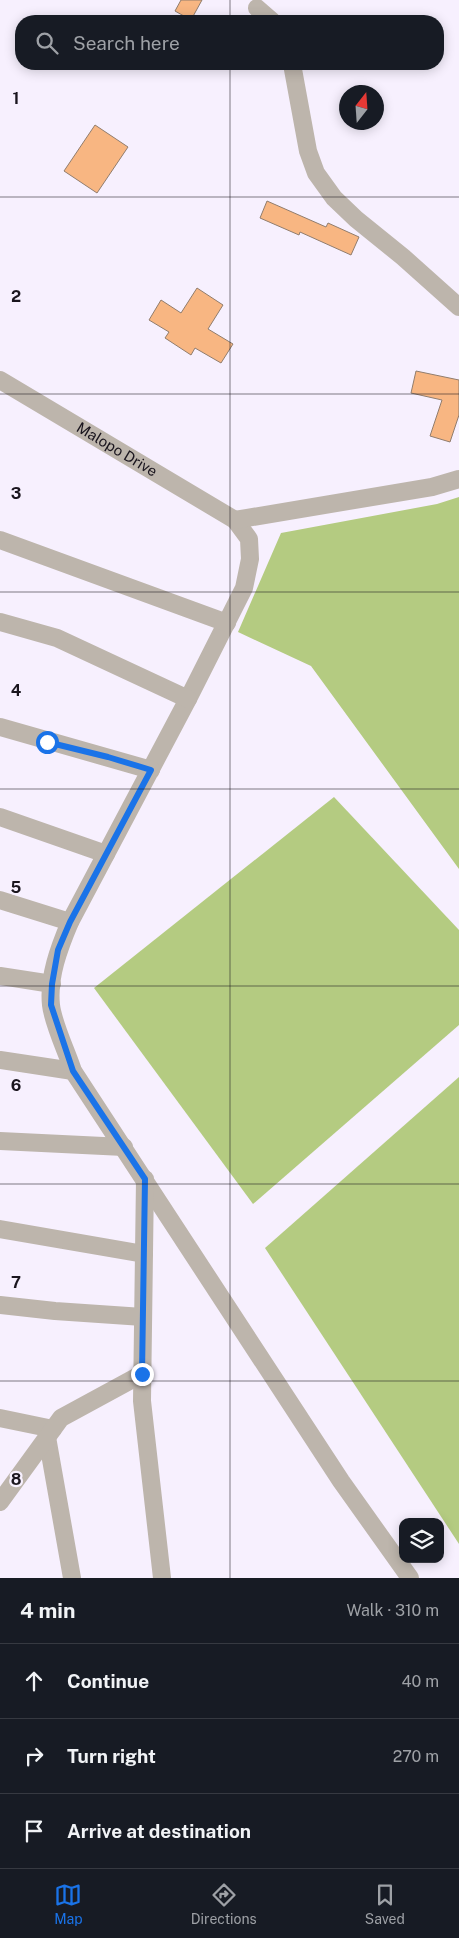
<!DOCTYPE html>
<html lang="en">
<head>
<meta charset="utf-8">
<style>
	body { margin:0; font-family:"Public Sans",sans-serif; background:#20242c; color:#f1f3f6 }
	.controls { position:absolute; right:15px; bottom:15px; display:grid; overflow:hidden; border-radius:10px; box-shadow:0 2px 12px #0003 }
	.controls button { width:45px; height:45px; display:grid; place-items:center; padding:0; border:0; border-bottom:1px solid #363941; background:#171b24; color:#f1f3f6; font:25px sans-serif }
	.compass { position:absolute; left:339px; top:85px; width:45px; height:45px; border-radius:50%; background:#171b24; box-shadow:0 2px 12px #0003; rotate:17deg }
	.stop { position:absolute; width:15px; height:15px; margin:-11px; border:4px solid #1a73e8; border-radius:50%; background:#fff }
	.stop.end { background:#1a73e8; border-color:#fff; box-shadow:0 1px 5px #0008 }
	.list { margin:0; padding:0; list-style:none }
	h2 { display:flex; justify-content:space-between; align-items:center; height:65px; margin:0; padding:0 20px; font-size:21px }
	h2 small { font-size:16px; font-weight:400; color:#9ea1a6 }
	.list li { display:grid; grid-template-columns:32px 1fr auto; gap:15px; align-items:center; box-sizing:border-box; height:75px; padding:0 20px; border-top:1px solid #363941 }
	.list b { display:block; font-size:19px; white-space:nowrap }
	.list em { font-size:16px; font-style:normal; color:#9ea1a6 }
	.icon { flex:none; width:28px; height:28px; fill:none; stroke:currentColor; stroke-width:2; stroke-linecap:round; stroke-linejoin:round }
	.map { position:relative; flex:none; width:459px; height:1578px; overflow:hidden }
	.search { position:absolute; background:#171b24; box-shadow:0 2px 12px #0003; left:15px; right:15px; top:15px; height:55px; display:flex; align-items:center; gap:12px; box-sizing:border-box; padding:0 18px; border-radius:20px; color:#9ea1a6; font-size:19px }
	.sheet { height:290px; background:#171b24 }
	nav { display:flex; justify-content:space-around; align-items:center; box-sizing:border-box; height:70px; border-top:1px solid #363941; background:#171b24; font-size:14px; color:#9ea1a6 }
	nav a { display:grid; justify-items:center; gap:2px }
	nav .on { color:#1a73e8 }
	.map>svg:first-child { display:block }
	.green { fill:#b4cb81 }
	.building { fill:#f8b682; stroke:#917d6d }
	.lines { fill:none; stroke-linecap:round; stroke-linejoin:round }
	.street { stroke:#bdb5ac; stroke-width:18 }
	.route { stroke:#1a73e8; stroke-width:6 }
	.grid { fill:none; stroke:#1a151e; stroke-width:1; stroke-opacity:0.55 }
	.labels { text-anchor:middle; stroke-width:4.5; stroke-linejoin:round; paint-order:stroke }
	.street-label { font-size:15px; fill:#1a151e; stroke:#f7f0fe }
	.grid-label { font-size:16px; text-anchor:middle; font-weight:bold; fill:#1a151e; stroke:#f7f0fe; stroke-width:4.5; stroke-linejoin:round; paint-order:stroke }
</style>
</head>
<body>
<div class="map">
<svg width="459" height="1578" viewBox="0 0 459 1578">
	<rect width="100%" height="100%" fill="#f7f0fe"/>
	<g class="green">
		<polygon points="459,497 459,869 311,666 238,632 281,533 437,504"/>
		<polygon points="334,797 459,930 459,1025 253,1204 94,988"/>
		<polygon points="459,1077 459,1544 265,1248"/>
	</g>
	<g class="building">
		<polygon points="181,0 202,0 191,20 175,11"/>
		<polygon points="95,125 128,147 97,193 64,171"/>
		<polygon points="267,201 326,227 328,223 359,237 351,255 300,232 299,235 260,218"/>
		<polygon points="197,288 223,305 208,329 233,344 221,363 195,348 191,355 165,338 169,332 149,320 161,300 181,313"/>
		<polygon points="416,371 459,380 459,415 450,442 430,436 442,400 411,393"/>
	</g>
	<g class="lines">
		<g class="street">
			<polyline points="257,8 272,21"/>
			<polyline points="292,64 308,151 316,173 334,198 356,219 403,257 459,307"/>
			<path id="s1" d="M0,380L235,520L249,539L250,559L244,588L188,699L70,922C59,948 48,977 51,1005C53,1024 67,1052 73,1071L341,1481L410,1578"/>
			<polyline points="235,520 432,487 459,479"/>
			<polyline points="0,540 227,623"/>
			<polyline points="0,622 57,638 188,699"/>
			<polyline points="0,727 151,770"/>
			<polyline points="0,817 106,854"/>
			<polyline points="0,900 70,922"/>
			<polyline points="0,976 52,984"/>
			<polyline points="0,1060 73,1071"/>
			<polyline points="0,1141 124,1147"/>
			<polyline points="145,1179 142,1401 162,1578"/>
			<polyline points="0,1229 144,1254"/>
			<polyline points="0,1305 55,1311 143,1317"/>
			<polyline points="0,1418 53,1429"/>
			<polyline points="47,1437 72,1578"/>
			<polyline points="0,1502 61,1418 142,1374"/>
		</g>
	</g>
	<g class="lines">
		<polyline class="route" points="47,742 108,757 151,770 70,922 58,950 52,984 51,1005 73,1071 145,1179 142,1374"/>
	</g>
	<path class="grid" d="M230,0V21M230,64V1578M0,197H459M0,394H459M0,592H459M0,789H459M0,986H459M0,1184H459M0,1381H459"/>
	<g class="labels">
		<g class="street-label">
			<text dy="5" stroke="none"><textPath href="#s1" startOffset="136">Malopo Drive</textPath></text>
		</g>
	</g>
	<g class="grid-label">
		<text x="16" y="104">1</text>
		<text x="16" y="302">2</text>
		<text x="16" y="499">3</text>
		<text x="16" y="696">4</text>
		<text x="16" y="893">5</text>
		<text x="16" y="1091">6</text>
		<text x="16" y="1288">7</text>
		<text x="16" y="1485">8</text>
	</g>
</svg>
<div class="controls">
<button><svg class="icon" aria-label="layers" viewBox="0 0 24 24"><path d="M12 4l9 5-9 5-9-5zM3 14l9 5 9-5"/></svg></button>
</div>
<svg class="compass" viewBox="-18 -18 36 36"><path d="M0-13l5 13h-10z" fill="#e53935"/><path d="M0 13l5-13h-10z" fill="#9ea1a6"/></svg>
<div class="stop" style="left:47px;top:742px"></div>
<div class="stop end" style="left:142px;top:1374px"></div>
<div class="search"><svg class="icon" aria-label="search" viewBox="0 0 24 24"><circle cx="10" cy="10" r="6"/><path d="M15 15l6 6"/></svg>Search here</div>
</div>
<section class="sheet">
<h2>4 min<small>Walk · 310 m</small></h2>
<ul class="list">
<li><svg class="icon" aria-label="ahead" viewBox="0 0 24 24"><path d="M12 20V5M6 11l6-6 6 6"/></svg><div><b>Continue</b></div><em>40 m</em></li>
<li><svg class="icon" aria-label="right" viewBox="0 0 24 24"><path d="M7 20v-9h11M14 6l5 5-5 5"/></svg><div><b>Turn right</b></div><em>270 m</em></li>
<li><svg class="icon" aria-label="arrive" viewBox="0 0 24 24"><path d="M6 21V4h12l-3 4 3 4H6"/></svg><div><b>Arrive at destination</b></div></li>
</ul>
</section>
<nav>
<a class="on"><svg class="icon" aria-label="map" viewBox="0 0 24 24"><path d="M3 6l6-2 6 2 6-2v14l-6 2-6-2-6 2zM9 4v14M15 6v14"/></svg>Map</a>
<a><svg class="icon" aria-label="directions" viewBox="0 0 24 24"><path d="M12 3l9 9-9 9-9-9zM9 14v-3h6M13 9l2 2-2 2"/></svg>Directions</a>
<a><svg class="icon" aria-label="saved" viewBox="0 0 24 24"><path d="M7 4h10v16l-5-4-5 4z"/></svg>Saved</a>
</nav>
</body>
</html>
